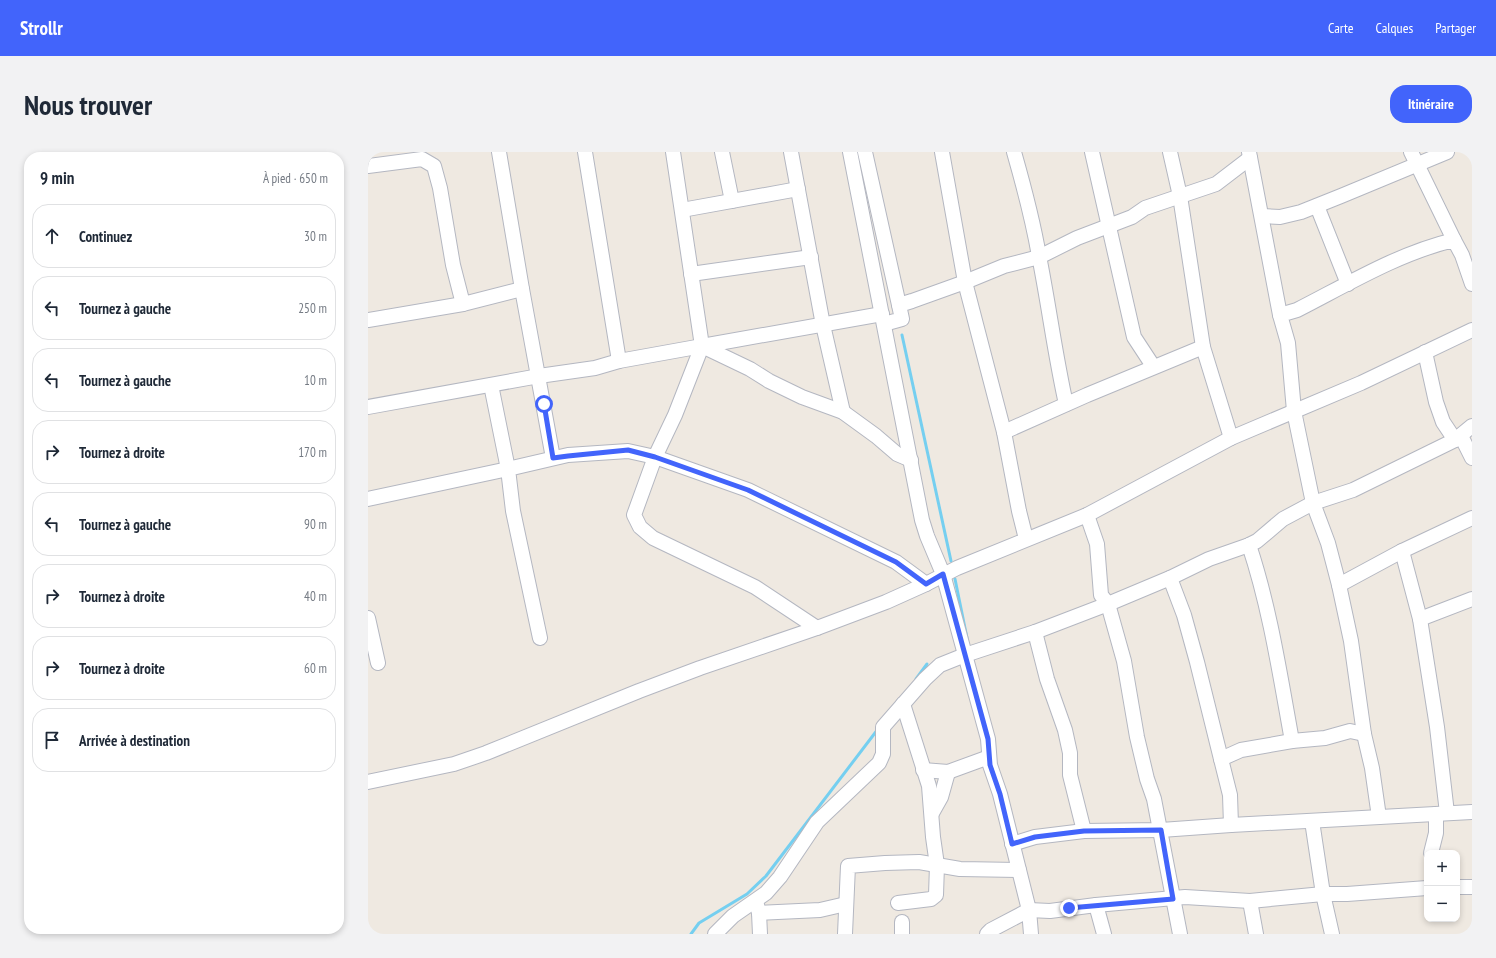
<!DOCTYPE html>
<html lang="fr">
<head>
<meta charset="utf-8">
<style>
	body { margin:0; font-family:"PT Sans Narrow",sans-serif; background:#f2f2f3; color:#1f2937 }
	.controls { position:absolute; right:12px; bottom:12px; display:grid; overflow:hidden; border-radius:8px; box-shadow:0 2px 6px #0003 }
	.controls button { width:36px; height:36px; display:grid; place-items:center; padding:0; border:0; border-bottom:1px solid #e0e1e3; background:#fff; color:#1f2937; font:20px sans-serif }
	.stop { position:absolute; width:12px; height:12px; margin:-9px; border:3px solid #4264fb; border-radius:50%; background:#fff }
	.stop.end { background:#4264fb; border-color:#fff; box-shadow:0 1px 4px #0008 }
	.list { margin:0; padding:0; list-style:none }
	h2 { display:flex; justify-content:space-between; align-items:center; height:52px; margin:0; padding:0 16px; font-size:17px }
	h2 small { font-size:13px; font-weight:400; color:#747a83 }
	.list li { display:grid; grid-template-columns:26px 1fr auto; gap:12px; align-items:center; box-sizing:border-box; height:64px; margin:0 8px 8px; padding:0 8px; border:1px solid #e0e1e3; border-radius:16px }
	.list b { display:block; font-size:15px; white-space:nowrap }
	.list em { font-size:13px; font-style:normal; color:#747a83 }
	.icon { flex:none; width:22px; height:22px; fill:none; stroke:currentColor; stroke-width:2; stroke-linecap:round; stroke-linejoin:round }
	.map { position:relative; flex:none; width:1104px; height:782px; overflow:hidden; border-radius:16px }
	header { display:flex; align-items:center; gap:24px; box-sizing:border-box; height:56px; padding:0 20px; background:#4264fb; color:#fff }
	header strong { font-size:19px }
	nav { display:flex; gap:22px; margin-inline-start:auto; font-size:14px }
	.intro { display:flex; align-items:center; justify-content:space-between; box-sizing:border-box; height:96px; padding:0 24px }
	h1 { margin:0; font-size:28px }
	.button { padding:10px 18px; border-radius:16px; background:#4264fb; color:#fff; font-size:14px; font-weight:700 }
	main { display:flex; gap:24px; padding:0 24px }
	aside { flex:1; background:#fff; border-radius:16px; box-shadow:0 2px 6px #0003 }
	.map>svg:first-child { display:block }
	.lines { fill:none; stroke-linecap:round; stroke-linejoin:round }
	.stream { stroke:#75cff0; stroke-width:3 }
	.minor-casing { stroke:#b4b7c1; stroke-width:16 }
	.minor { stroke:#fff; stroke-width:14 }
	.route { stroke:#4264fb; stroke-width:5 }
</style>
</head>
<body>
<header>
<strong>Strollr</strong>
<nav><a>Carte</a><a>Calques</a><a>Partager</a></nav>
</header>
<div class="intro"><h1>Nous trouver</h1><a class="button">Itinéraire</a></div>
<main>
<aside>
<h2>9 min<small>À pied · 650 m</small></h2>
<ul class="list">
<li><svg class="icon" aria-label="ahead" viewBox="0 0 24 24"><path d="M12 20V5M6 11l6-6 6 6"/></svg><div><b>Continuez</b></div><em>30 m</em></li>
<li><svg class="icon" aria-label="left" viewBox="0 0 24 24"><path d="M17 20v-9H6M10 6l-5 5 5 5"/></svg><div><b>Tournez à gauche</b></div><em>250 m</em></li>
<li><svg class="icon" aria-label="left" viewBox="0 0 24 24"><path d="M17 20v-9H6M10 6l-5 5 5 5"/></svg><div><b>Tournez à gauche</b></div><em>10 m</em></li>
<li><svg class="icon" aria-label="right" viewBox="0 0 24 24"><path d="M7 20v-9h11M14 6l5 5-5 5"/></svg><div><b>Tournez à droite</b></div><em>170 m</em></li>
<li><svg class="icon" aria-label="left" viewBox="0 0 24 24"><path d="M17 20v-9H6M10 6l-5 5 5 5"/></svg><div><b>Tournez à gauche</b></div><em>90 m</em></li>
<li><svg class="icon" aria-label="right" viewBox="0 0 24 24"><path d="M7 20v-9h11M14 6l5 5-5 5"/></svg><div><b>Tournez à droite</b></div><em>40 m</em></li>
<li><svg class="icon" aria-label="right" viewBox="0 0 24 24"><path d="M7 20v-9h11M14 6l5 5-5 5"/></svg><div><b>Tournez à droite</b></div><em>60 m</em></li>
<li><svg class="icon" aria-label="arrive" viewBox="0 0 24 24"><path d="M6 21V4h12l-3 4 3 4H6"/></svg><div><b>Arrivée à destination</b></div></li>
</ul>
</aside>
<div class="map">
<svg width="1104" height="782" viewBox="0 0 1104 782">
	<rect width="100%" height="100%" fill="#efe9e1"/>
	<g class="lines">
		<g class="stream">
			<polyline points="534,183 583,409"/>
			<polyline points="587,427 599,486"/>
			<polyline points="548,527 559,512"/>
			<polyline points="323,782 331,771 379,742 398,724 510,577"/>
		</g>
		<defs>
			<g id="minor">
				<polyline points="131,0 154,137 185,306"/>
				<polyline points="217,0 251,209 334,194 382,217 401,229 434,245 475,260 508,284 529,302 543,308"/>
				<polyline points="305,0 334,194 307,263 287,305 266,363 272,375 285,386 387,435 449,476"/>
				<polyline points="354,0 364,49"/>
				<polyline points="423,0 455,173 475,260"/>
				<polyline points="482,0 554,368 559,384 575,422 620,587 622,613 632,642 661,758 663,782"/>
				<polyline points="497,0 531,153"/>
				<polyline points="574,0 597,130 636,280 651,359 658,387"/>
				<path d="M646,0C656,35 665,69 671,104C681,154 687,203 698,252"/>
				<polyline points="724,0 766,185 785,214"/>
				<polyline points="802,0 812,44 835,195 863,286"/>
				<polyline points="881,0 912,163"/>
				<polyline points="1043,0 1086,88"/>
				<polyline points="0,14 54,7 66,14 72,36 85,113 95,152"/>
				<polyline points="949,54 980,132"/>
				<polyline points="314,58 430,37"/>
				<polyline points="894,64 912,65 933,60 973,44 1079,0"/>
				<polyline points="323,122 443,105"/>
				<polyline points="0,168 95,152 154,137"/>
				<polyline points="516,172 534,167 531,153 544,149 597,130 636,114 671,105 709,86 764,65 777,56 848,32 882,6"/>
				<polyline points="334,194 514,162"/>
				<polyline points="1057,200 1068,250 1075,270 1087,288"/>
				<polyline points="0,255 171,224 227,216 251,209"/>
				<polyline points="636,280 719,243 835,195"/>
				<polyline points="1093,284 1104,306"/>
				<polyline points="0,347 140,317 123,233"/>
				<polyline points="719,363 729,392 733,443 740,452 756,509 769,585 779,627 786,647 812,782"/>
				<path d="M881,393C902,456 912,523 924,589"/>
				<polyline points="1034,399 1052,467"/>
				<polyline points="802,426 816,463 829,510 853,607"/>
				<polyline points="971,433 1034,399 1104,366"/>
				<polyline points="0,466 10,511"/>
				<polyline points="667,480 679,527 697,578 702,601 702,623 716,679"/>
				<polyline points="172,486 145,359 140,317 200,303 260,299 287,305 380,338 528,410 558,432"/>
				<polyline points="555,618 580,620 621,605"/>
				<polyline points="0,630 86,612 118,601 271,539 332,516 449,476 518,450 558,432 589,416 719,363 863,286 993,231 1104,178"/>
				<polyline points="564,661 573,645 580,620"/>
				<polyline points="1079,661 1069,575 1052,467 1104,447"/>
				<path d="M1011,665L1004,616L996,582L983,489L971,433L960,391L945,351L926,259L920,191L912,163L929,158C980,132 1031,101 1086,88L1094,103L1104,132"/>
				<polyline points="944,669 955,742 964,782"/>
				<polyline points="863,673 862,643 853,607 873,598 924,589 957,586 982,579 996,582"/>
				<polyline points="644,692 667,685 716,679 793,678 863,673 1104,660"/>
				<polyline points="1063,701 1068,681 1068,662"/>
				<polyline points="1089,735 1104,735"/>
				<polyline points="882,749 888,782"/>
				<polyline points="530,751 563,747 568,743 569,713 565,685 561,634 535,552"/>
				<polyline points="389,753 391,761 392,782"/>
				<polyline points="728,753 736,782"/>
				<polyline points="391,761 452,758 478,752"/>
				<polyline points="347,782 365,764 398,741 412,725 449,670 511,611 515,602 515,575 557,527 572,513 597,503 667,480 740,452 802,426 841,407 881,393 889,389 915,367 945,351 985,338 1087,288 1104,274"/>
				<polyline points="477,782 480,714 517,711 551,710 592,717 651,718"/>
				<polyline points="534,782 534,770"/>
				<polyline points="619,782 623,778 661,758 682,759 728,753 817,745 882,749 955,742 979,742 1059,736"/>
			</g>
		</defs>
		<use href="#minor" class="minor-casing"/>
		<use href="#minor" class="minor"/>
	</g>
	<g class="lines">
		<polyline class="route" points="176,252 185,306 200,304 260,298 287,305 380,338 528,410 558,432 575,422 620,587 622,613 632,642 644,692 667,685 716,679 793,678 805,747 701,756"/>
	</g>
</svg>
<div class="controls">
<button>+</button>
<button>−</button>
</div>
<div class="stop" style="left:176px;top:252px"></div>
<div class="stop end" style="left:701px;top:756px"></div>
</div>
</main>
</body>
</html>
